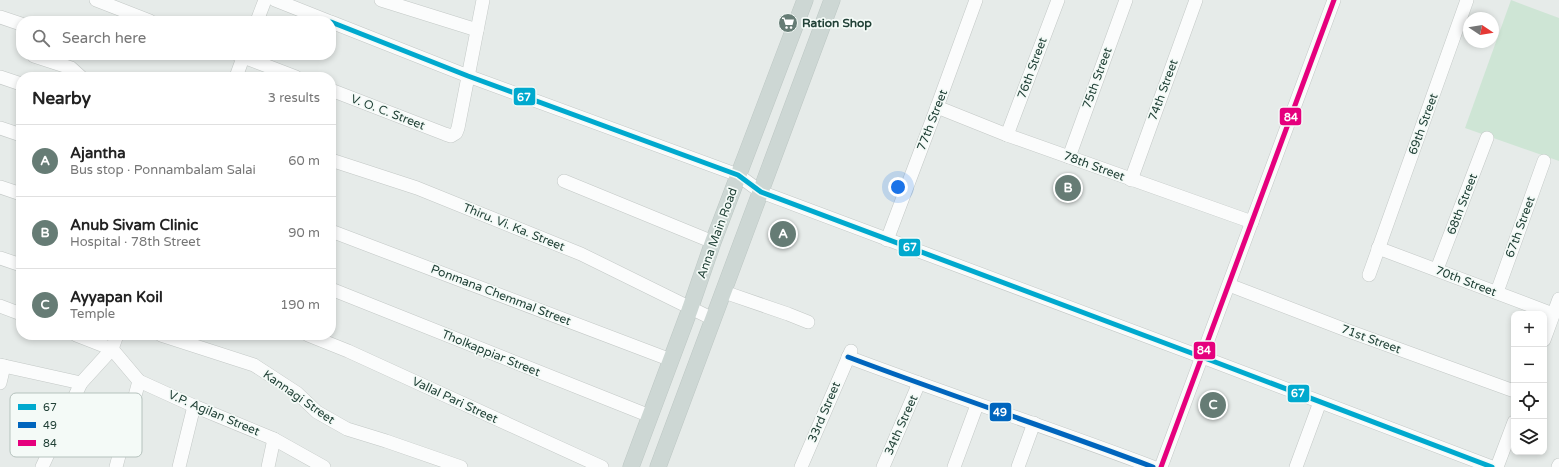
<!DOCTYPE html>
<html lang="en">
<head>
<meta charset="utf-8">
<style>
	body { margin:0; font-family:"Varela Round",sans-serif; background:#f6f6f6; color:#222 }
	.controls { position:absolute; right:12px; bottom:12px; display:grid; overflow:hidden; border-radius:8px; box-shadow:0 2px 6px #0003 }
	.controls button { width:36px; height:36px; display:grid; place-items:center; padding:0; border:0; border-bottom:1px solid #e0e0e0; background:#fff; color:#222; font:20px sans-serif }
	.compass { position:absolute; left:1463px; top:12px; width:36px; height:36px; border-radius:50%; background:#fff; box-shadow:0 2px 6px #0003; rotate:102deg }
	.you { position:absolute; left:898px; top:187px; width:14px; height:14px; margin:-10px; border:3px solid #fff; border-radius:50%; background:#1a73e8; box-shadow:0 0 0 6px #1a73e833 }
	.badge { display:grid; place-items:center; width:26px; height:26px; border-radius:50%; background:#667c75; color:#fff; font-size:13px; font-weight:700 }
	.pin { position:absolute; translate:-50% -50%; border:2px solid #fff; box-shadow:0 1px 4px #0006 }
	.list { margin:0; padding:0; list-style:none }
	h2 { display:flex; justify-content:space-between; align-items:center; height:52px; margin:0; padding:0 16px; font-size:17px }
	h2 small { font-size:13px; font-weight:400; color:#767676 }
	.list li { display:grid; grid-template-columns:26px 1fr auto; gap:12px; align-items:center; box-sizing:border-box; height:72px; padding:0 16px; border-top:1px solid #e0e0e0 }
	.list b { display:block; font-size:15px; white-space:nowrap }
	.list p { margin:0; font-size:13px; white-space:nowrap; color:#767676 }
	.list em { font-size:13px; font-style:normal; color:#767676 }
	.icon { flex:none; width:22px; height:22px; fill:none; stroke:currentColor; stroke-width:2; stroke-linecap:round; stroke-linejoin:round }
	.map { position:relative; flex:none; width:1559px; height:467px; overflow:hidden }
	.search { position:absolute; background:#fff; box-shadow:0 2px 6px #0003; left:16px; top:16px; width:320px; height:44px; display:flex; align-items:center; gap:10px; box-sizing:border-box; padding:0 14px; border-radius:16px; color:#767676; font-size:15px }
	.panel { position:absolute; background:#fff; box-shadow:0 2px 6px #0003; left:16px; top:72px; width:320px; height:268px; border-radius:16px }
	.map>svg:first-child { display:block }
	.green { fill:#cee5d5 }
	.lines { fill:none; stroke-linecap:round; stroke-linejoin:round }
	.minor-casing { stroke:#c3c8c6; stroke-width:14 }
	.major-casing { stroke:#bdc7c4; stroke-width:17 }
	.minor { stroke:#fbfcfc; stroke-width:13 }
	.major { stroke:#cdd7d4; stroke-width:16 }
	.bus-1-casing { stroke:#f4faf7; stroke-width:8 }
	.bus-2-casing { stroke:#f4faf7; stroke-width:8 }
	.bus-3-casing { stroke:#f4faf7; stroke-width:8 }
	.bus-1 { stroke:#00a9ce; stroke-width:5 }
	.bus-2 { stroke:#0065bd; stroke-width:5 }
	.bus-3 { stroke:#e5007d; stroke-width:5 }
	.labels { text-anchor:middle; stroke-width:3.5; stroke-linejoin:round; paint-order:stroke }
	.poi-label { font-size:12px; font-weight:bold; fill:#214137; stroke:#f4faf7; text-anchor:start }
	.street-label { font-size:12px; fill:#214137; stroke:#f4faf7 }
	.key { fill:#f4faf7; stroke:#b5c2bd; stroke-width:1 }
	.key-label { font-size:11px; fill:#214137 }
	.line-badge { stroke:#f4faf7; stroke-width:1.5 }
	.badge-label { font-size:11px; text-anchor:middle; font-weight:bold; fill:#fff }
</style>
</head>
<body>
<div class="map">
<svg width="1559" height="467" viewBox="0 0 1559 467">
	<rect width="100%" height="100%" fill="#e6ebe9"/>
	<polygon class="green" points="1511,0 1559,18 1559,161 1465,128"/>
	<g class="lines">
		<defs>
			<g id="minor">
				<polyline points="96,0 150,21"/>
				<polyline points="275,0 328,21"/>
				<polyline points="381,0 477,30"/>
				<polyline points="0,17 21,24"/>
				<polyline points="257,21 265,0"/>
				<polyline points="331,22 468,76 738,175 761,192 1202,357 1492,467"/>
				<polyline points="34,55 34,56 71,68 81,77"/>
				<polyline points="238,55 296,77"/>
				<polyline points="0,77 21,84"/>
				<polyline points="236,77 244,55"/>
				<polyline points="331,90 445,134 451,136 456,133 458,128 483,0"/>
				<polyline points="937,107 1007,135 1252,222"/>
				<polyline points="0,128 21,135"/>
				<polyline points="1007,135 1058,0"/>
				<polyline points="1069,157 1126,0"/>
				<polyline points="331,160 417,188 581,254 713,319"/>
				<polyline points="1131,180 1196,0"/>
				<polyline points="564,181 713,242"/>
				<polyline points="0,187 21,194"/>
				<polyline points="331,231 671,360"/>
				<polyline points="887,240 937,107 976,0"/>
				<polyline points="1378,248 1553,314"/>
				<polyline points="0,258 21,265"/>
				<polyline points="1437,269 1487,138"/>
				<polyline points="1369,275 1467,0"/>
				<polyline points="1229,285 1346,330 1514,391"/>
				<polyline points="331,289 650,416"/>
				<polyline points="724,292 788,314 808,322"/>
				<polyline points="1497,292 1544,161"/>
				<polyline points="0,306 21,314"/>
				<polyline points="76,335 112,349 139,381 194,406 274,439 324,467"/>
				<polyline points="161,335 254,365 297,393 317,412 347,429 386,441 461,467"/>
				<polyline points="308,335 348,351 602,467"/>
				<polyline points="1544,340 1559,299"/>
				<path d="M848,357C949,395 1052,429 1153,467"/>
				<polyline points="0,365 81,383"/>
				<polyline points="0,383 4,366"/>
				<polyline points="42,467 81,383 112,349 117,335"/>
				<polyline points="116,467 139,381"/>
				<polyline points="179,467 194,406"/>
				<polyline points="268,467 274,439"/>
				<polyline points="801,467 851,351"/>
				<polyline points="883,467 919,383"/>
				<polyline points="954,467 977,405"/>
				<polyline points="1018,467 1034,423"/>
				<polyline points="1161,467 1334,0"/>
				<polyline points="1296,467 1320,402"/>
				<polyline points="1497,467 1514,422"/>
				<polyline points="1558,467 1559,465"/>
			</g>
			<g id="major">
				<polyline points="631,467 690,309 713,242 805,0"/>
				<polyline points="658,467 832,0"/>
			</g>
		</defs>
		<use href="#minor" class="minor-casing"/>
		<use href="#major" class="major-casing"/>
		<use href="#minor" class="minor"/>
		<use href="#major" class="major"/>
		<defs>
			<polyline id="bus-1" points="331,22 468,76 738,175 761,192 1202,357 1492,467"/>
			<path id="bus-2" d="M848,357C949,395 1052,429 1153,467"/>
			<polyline id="bus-3" points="1161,467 1334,0"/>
		</defs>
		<use href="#bus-1" class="bus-1-casing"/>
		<use href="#bus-2" class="bus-2-casing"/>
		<use href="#bus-3" class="bus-3-casing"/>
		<use href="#bus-1" class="bus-1"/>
		<use href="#bus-2" class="bus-2"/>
		<use href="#bus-3" class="bus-3"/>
	</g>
	<defs>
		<symbol id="supermarket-disc" viewBox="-11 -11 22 22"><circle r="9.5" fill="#667c75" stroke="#f4faf7"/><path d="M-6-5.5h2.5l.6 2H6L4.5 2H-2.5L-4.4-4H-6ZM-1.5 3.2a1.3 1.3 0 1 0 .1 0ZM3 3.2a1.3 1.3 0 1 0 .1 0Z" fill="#fff"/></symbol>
	</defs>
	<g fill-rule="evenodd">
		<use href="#supermarket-disc" x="777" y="12" width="22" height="22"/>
	</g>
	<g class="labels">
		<g class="poi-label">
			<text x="802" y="27">Ration Shop</text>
		</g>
		<g class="street-label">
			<text transform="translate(1032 68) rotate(-70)" y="4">76th Street</text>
			<text transform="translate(1097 78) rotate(-70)" y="4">75th Street</text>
			<text transform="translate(1163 90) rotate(-70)" y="4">74th Street</text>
			<text transform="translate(388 112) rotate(21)" y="4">V. O. C. Street</text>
			<text transform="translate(932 120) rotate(-69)" y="4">77th Street</text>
			<text transform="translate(1423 124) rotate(-70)" y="4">69th Street</text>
			<text transform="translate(1094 166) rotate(20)" y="4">78th Street</text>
			<text transform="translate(1462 204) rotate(-69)" y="4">68th Street</text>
			<text transform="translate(514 227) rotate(22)" y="4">Thiru. Vi. Ka. Street</text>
			<text transform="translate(1520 227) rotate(-70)" y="4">67th Street</text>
			<text transform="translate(717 233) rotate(-70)" y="4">Anna Main Road</text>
			<text transform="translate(1466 281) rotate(21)" y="4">70th Street</text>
			<text transform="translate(501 295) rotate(21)" y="4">Ponmana Chemmal Street</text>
			<text transform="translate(1371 339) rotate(20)" y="4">71st Street</text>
			<text transform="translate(491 353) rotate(22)" y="4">Tholkappiar Street</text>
			<text transform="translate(299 397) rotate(35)" y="4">Kannagi Street</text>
			<text transform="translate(455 400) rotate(25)" y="4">Vallal Pari Street</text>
			<text transform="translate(824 412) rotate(-67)" y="4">33rd Street</text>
			<text transform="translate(214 413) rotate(23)" y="4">V.P. Agilan Street</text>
			<text transform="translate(901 425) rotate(-66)" y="4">34th Street</text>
		</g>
	</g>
	<rect x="10" y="393" width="132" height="64" rx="6" class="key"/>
	<rect x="18" y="404" width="18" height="6" fill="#00a9ce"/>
	<rect x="18" y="422" width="18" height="6" fill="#0065bd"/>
	<rect x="18" y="440" width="18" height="6" fill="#e5007d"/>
	<g class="key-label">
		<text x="43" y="411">67</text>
		<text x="43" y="429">49</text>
		<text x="43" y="447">84</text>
	</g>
	<g class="line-badge">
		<rect x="513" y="87" width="23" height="19" rx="4" fill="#00a9ce"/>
		<rect x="1279" y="107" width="23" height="19" rx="4" fill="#e5007d"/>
		<rect x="898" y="238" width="23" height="19" rx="4" fill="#00a9ce"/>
		<rect x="1193" y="341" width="23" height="19" rx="4" fill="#e5007d"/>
		<rect x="1287" y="384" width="23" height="19" rx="4" fill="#00a9ce"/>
		<rect x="989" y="402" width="23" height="20" rx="4" fill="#0065bd"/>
	</g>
	<g class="badge-label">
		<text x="524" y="101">67</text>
		<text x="1291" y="121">84</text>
		<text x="910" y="251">67</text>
		<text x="1204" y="354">84</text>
		<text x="1298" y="397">67</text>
		<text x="1000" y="416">49</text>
	</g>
</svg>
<div class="controls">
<button>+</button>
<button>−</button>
<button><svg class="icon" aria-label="locate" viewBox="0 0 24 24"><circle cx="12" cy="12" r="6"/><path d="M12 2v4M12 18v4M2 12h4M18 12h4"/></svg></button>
<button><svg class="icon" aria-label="layers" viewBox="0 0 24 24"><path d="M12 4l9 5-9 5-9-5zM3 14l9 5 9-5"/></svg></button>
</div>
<svg class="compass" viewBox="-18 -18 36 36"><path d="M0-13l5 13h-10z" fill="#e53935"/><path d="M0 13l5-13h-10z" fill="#767676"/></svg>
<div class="you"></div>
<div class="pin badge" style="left:783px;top:234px">A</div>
<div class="pin badge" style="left:1068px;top:188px">B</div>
<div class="pin badge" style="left:1213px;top:405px">C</div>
<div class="search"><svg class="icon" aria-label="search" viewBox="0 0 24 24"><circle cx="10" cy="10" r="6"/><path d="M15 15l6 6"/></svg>Search here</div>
<section class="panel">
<h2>Nearby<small>3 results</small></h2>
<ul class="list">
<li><span class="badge">A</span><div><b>Ajantha</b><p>Bus stop · Ponnambalam Salai</p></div><em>60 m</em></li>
<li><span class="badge">B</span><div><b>Anub Sivam Clinic</b><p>Hospital · 78th Street</p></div><em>90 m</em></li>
<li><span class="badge">C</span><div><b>Ayyapan Koil</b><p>Temple</p></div><em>190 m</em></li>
</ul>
</section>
</div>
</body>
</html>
